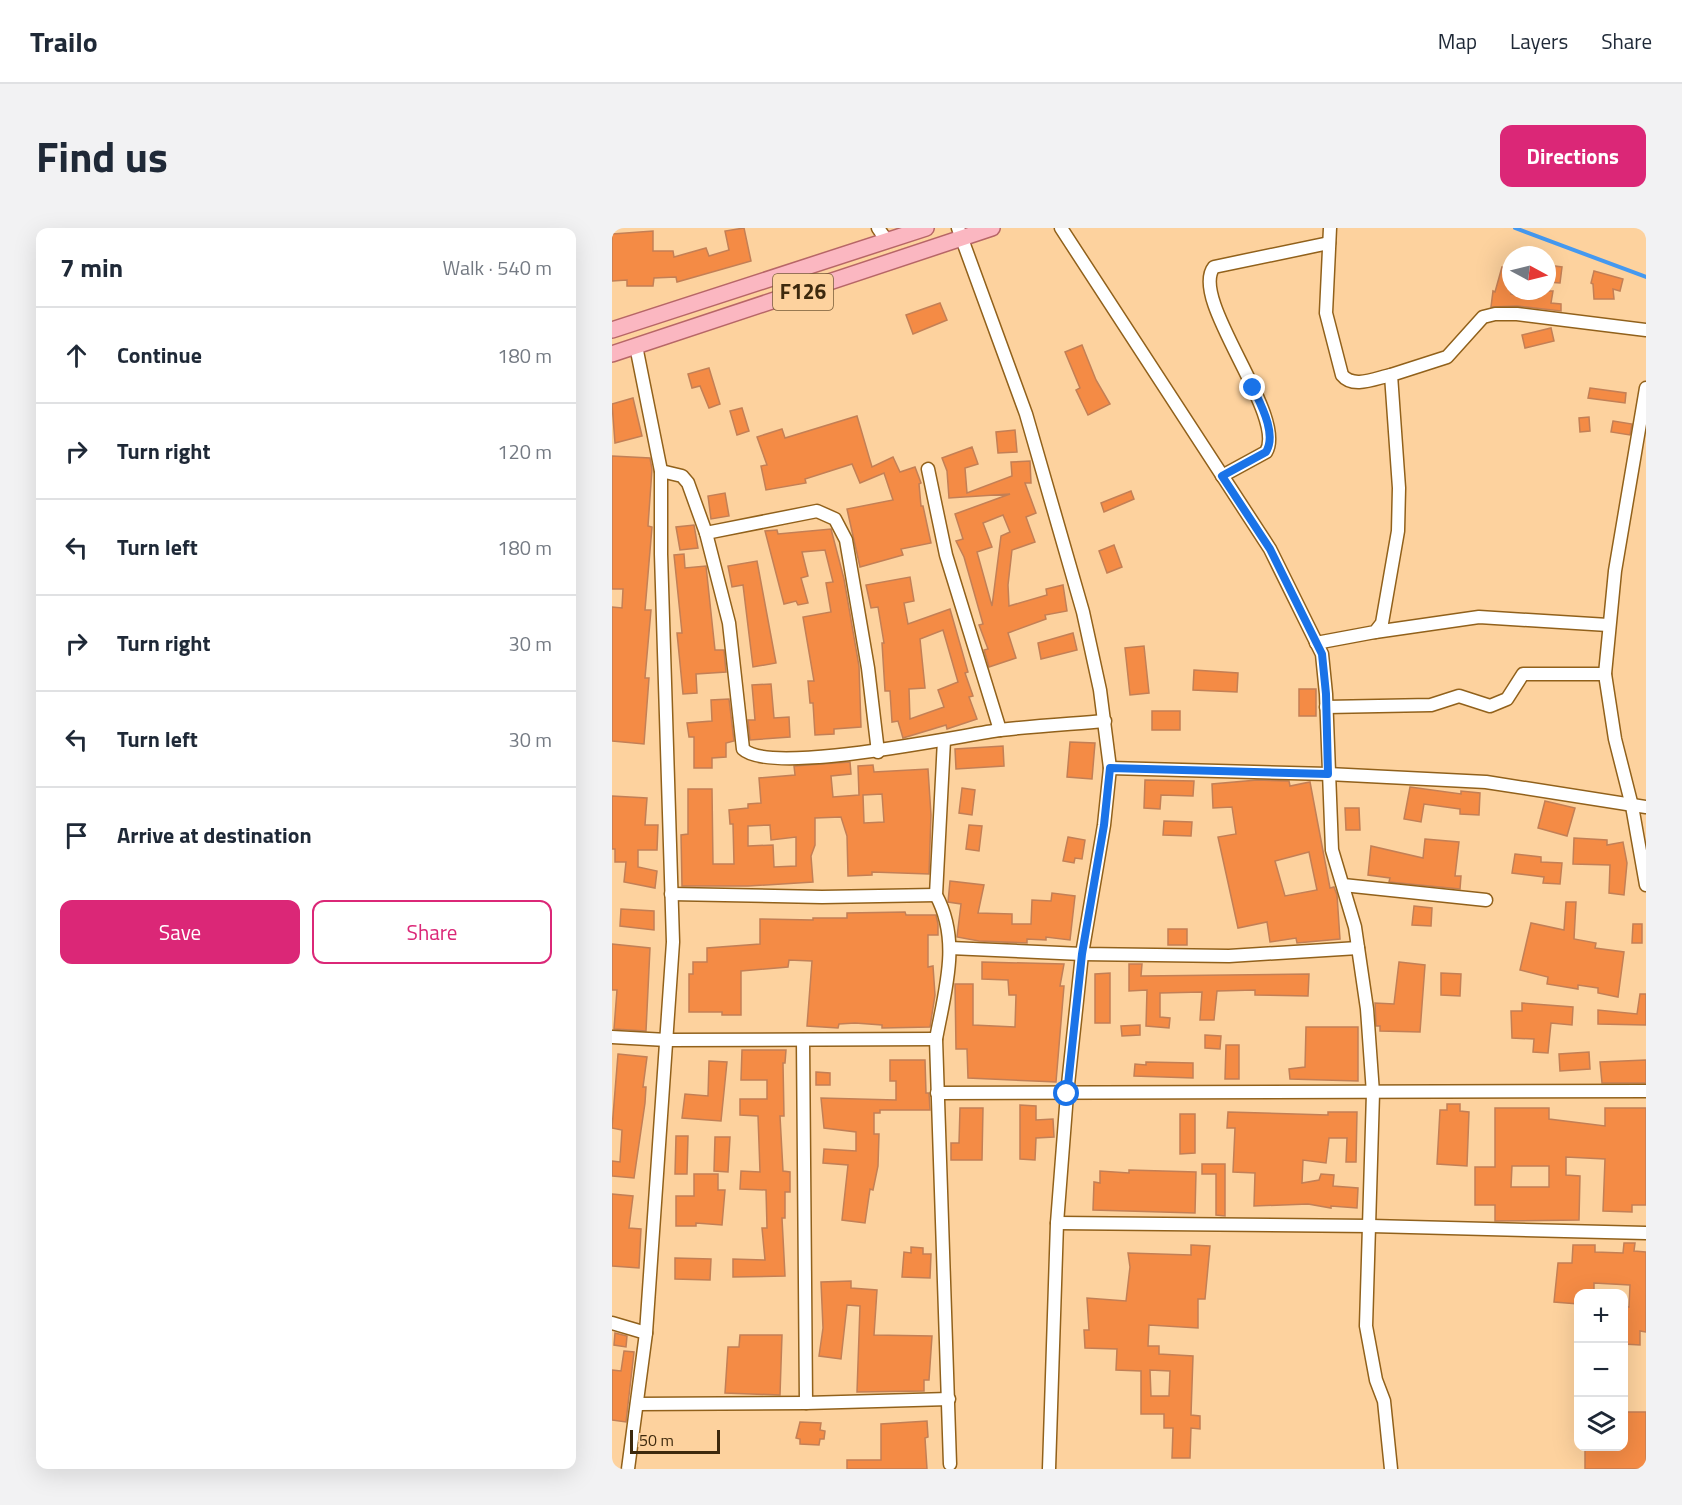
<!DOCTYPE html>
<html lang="en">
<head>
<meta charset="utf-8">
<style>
	body { margin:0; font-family:"Titillium Web",sans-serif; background:#f2f2f3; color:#1f2937 }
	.controls { position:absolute; right:18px; bottom:18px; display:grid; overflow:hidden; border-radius:12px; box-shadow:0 6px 24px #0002 }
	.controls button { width:54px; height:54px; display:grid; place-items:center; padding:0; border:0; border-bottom:2px solid #e0e1e3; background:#fff; color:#1f2937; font:30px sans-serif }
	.compass { position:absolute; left:890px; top:18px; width:54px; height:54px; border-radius:50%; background:#fff; box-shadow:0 6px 24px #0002; rotate:97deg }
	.scale { position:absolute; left:18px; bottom:15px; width:90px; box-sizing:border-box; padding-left:6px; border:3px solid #3d290d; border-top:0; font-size:16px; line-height:21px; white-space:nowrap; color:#3d290d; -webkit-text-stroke:4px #fdd29e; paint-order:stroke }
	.stop { position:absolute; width:18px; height:18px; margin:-14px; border:4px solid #1a73e8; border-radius:50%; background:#fff }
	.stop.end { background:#1a73e8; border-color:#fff; box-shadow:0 2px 6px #0008 }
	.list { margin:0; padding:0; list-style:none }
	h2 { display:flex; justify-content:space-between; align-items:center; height:78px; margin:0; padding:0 24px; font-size:26px }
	h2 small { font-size:20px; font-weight:400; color:#747a83 }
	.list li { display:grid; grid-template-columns:39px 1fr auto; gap:18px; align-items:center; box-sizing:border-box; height:96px; padding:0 24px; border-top:2px solid #e0e1e3 }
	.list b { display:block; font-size:22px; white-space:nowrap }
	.list em { font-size:20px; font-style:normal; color:#747a83 }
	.actions { display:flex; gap:12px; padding:18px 24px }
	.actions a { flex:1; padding:14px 0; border:2px solid #db2777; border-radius:12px; text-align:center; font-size:21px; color:#db2777 }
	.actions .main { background:#db2777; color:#fff }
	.icon { flex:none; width:33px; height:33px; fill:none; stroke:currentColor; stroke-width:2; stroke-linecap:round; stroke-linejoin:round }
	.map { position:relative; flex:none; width:1034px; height:1241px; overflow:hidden; border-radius:12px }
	header { display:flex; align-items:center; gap:36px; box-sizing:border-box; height:84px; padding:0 30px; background:#fff; border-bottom:2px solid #e0e1e3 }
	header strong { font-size:28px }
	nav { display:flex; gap:33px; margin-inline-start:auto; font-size:21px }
	.intro { display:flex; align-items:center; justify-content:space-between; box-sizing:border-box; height:144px; padding:0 36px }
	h1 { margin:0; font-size:42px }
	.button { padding:15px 27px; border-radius:12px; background:#db2777; color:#fff; font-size:21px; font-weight:700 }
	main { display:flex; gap:36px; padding:0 36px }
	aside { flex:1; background:#fff; border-radius:12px; box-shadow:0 6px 24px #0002 }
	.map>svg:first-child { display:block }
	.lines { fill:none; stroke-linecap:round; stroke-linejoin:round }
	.stream { stroke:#4599f0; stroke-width:4 }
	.building { fill:#f48b45; stroke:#c37f55; stroke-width:1.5; fill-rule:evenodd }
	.minor-casing { stroke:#91611b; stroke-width:15 }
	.major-casing { stroke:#b76667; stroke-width:18 }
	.minor { stroke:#fff; stroke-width:12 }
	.major { stroke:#fbb7c1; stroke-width:15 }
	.route { stroke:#1a73e8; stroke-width:8 }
	.labels { text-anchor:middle; stroke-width:4.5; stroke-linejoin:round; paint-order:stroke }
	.shield { fill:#fdd29e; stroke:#775c38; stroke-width:1.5 }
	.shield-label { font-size:21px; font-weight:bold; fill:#3d290d }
</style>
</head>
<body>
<header>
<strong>Trailo</strong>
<nav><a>Map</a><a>Layers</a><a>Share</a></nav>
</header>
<div class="intro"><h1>Find us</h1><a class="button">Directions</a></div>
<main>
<aside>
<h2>7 min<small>Walk · 540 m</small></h2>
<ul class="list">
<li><svg class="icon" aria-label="ahead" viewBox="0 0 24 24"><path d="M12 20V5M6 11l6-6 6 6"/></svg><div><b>Continue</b></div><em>180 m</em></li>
<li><svg class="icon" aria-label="right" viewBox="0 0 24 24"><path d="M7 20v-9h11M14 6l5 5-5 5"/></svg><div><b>Turn right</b></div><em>120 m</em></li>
<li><svg class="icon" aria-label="left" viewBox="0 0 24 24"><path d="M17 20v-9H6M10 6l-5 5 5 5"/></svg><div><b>Turn left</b></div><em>180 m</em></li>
<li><svg class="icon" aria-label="right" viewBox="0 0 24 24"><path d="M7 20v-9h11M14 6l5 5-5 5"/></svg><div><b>Turn right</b></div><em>30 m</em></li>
<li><svg class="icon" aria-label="left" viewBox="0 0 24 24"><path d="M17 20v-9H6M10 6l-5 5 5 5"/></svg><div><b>Turn left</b></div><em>30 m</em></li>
<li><svg class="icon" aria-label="arrive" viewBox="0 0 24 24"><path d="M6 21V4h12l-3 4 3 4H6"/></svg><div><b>Arrive at destination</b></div></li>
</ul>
<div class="actions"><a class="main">Save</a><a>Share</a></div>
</aside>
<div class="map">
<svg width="1034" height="1241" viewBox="0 0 1034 1241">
	<rect width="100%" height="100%" fill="#fdd29e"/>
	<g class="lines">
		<polyline class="stream" points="903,0 1034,49"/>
	</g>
	<g class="building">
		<polygon points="132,0 139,33 65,54 64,49 42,50 41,58 15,58 15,52 0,53 0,6 41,3 41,23 61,23 62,29 94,20 97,28 117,22 113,3"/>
		<polygon points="935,37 950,39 948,55 935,54"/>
		<polygon points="890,39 899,41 899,66 927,70 928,63 941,63 939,75 949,76 949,83 905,78 879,79 881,63 883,64"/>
		<polygon points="982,43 1011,51 1008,63 1001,61 1002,71 982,71 981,56 979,55"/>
		<polygon points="328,75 335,92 301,106 294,87"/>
		<polygon points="939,100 942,113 913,120 910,107"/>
		<polygon points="470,117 484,152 498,176 476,187 464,162 468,160 453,124"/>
		<polygon points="97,140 108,176 97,180 88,158 80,160 76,146"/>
		<polygon points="978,160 1014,165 1013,175 976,170"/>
		<polygon points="21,170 30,208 3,215 0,176"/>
		<polygon points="130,180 137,203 125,207 118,183"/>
		<polygon points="245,188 260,239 281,229 288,244 303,239 309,255 307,256 309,278 311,278 319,315 289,321 291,327 248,339 235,281 281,272 272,245 248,255 240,236 193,251 194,255 154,262 149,238 155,237 145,209 170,201 173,210"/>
		<polygon points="977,189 978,203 968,204 967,190"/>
		<polygon points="1001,193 1020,196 1018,207 999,204"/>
		<polygon points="403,202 405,224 386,225 384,204"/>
		<path d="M360,219L366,236L353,240L355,265L400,248L399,234L418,233L419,255H413L424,285L414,289L423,314L400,322L396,357L397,378L435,367L434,361L451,357L455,383L433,387L434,391L396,405L404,430L377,439L372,422L376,421L367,397L371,396L352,329L344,313L351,311L343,286L398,266L337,270L335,243L330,230ZM391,287L398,304L389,308L380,378L365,324L380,319L371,295Z"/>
		<polygon points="0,228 38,230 40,241 36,298 40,299 33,382 39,382 33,450 37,450 32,516 0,513 0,379 10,380 11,361 0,361"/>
		<polygon points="519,263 522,271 492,284 489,275"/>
		<polygon points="113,265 117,288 99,291 96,268"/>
		<polygon points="82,297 86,320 68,322 64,299"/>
		<polygon points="219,301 232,351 247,438 249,499 222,501 222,506 203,507 201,475 198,475 196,453 202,453 191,389 219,384 214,355 221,354 213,322 190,324 196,348 189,350 196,375 186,377 184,373 172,376 153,303 165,302 166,306"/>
		<polygon points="502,317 510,339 495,345 487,323"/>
		<polygon points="72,326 73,340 94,338 103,422 112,422 114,444 84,446 85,465 71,466 65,405 70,405 62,327"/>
		<polygon points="145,333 164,435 141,439 131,357 120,359 116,338"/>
		<path d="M298,349L302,373L292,375L296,396L338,381L356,444L353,445L361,468L357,469L365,491L335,501L334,497L291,510L286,493L280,494L278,463H273L270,415H272L266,379L259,380L254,357ZM331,402L346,454L326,462L332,479L298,491L297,461L313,460L308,411Z"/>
		<polygon points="461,405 465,422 429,431 426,415"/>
		<polygon points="532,418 537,465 518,467 513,420"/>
		<polygon points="582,442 626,445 625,464 581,462"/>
		<polygon points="159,456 162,490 177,489 178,509 138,512 136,492 143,492 140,457"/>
		<rect x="687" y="461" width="17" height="27"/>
		<polygon points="117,471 122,513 114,515 114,529 100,530 100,540 82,540 82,509 77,509 75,495 100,493 99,472"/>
		<rect x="540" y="483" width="28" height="19"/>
		<polygon points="458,514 483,515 480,551 455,549"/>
		<polygon points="391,518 392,538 344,541 343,521"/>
		<path d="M238,534L239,546L219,548L221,569L247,567L246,538L261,537L262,544L316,541L319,587L317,646L260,644V647L236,648L235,608L229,589L203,590V617L199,628L201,654L136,658H70L69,607L76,606V561H100L101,636H122L121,596H118L117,582L136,580V576L149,575L147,550L183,547L182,538ZM270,566L272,594L252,595L251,567ZM158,597L159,612L184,609V638L162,639L161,617L136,618V598Z"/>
		<polygon points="533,552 582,553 581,568 549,567 548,581 532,580"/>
		<path d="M645,552L677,553L678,558L698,554L718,660L722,659L725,667L728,711L685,715L684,710L658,714L655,694L626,700L606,609L624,606L620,579L601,580L600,556ZM697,624L705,662L673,668L663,633Z"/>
		<polygon points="798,559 849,566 849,563 868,565 867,587 848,586 848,581 812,576 809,594 792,591"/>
		<polygon points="350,560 363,562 360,587 347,585"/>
		<polygon points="0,568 35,570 33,597 46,597 45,622 26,622 26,639 45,643 43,660 12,654 14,634 3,634 3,621 0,621"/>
		<polygon points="933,573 963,580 955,608 926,600"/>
		<polygon points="733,580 747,580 748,602 734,602"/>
		<polygon points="552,593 580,594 579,608 551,607"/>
		<polygon points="357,597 370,598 367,623 354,621"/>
		<polygon points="456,609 473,612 470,631 463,630 462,635 451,633"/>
		<polygon points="962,610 995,612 995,617 1011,614 1015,635 1012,667 997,665 998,637 961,636"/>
		<polygon points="813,611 847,614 843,648 849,648 848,661 777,654 778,650 756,647 759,618 811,630"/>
		<polygon points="903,626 929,629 929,634 950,635 948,656 931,655 932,649 900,645"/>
		<polygon points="338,653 372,657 366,685 400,686 400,696 419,696 420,672 439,673 440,665 463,668 458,712 434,709 434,712 415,711 415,715 367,713 345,709 349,676 336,674"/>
		<polygon points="954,674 964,674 962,711 984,715 983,720 1012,724 1006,769 986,765 986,760 966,757 966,761 935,756 936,749 908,742 919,695 952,702"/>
		<polygon points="802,678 820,680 819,698 800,697"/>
		<polygon points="9,681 42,683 42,702 8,698"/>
		<polygon points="293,684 294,687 324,687 326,696 326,707 316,707 316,739 321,738 323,767 318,799 270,800 270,797 243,795 227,796 226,800 195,798 200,733 177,732 176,739 129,743 129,787 110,787 110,784 77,784 77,746 81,746 81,734 95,734 95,720 148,716 148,691 201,692 201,690 235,690 235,685"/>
		<polygon points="1021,696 1030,696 1030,715 1020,715"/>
		<rect x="556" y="701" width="19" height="16"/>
		<polygon points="0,716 38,720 34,803 2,801 5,762 0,762"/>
		<polygon points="370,734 452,736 448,758 452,758 444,854 356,850 355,821 344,821 343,756 361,756 361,797 403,799 404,767 397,767 396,752 370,751"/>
		<polygon points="787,734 813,737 808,804 768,803 768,798 764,798 763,775 782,776"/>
		<polygon points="517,736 530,736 529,748 697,746 696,768 643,767 643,762 605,763 602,792 588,792 590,764 548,765 548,789 558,790 557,800 534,798 535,762 517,763"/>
		<polygon points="498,745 498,795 483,795 483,746"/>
		<polygon points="829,745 849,746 848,768 829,767"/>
		<polygon points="1028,766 1034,766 1034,797 986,796 986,782 1025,786"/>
		<polygon points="910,775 961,779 960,797 939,795 936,825 921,824 922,811 900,810 899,783 910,783"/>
		<polygon points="528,797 528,807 510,808 509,798"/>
		<polygon points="694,799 746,799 746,853 678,851 677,841 693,839"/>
		<polygon points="593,807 609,808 608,821 593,820"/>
		<polygon points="614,817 627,817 627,851 613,851"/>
		<polygon points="130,822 174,822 173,835 171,835 172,888 168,888 171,943 178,944 178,964 173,964 173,990 170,990 173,1048 121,1049 121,1031 153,1032 150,1000 155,1000 154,962 128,961 129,943 148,944 146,888 128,887 128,871 155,871 155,852 129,852"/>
		<polygon points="977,824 978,841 948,843 947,826"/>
		<polygon points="6,826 35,829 31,859 34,859 33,875 22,950 0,948 0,933 8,934 10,902 0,900"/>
		<polygon points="278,832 313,832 314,865 317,865 318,882 268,882 268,885 262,885 262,906 267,906 266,938 261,962 258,961 253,995 230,992 236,937 211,935 212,921 244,923 244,904 212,900 209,870 284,872 284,853 278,853"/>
		<polygon points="1034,832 1034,855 990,855 988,834"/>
		<polygon points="97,833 115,834 109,893 70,890 73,866 96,868"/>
		<polygon points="534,834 581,835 581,850 522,848 523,836 534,837"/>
		<polygon points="204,844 218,845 218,857 204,857"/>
		<polygon points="835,876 848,876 848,883 857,884 855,938 825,936 828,882 835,882"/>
		<polygon points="408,877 424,878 424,892 441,891 442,909 424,910 423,932 408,931"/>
		<polygon points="348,880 371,880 370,932 339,932 339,915 347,915"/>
		<path d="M883,880H937V891L993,898V880H1034V977H1020V984L991,983L993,931L954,929V947L968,948L967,992L883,993V977H863V939H883ZM900,938H937V959H899Z"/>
		<polygon points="616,884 716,887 716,884 745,884 744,934 734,934 735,910 717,910 714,935 691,932 690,955 707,952 709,946 722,947 721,958 746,960 745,980 719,978 719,980 696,976 642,978 643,945 621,944 623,900 615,900"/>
		<polygon points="568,886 583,886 583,925 568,926"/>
		<polygon points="64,908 76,908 75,946 63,946"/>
		<polygon points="103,909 118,909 116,944 102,943"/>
		<polygon points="590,936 613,936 613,988 604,987 604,946 590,946"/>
		<polygon points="517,942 584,944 583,985 481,982 482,954 488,955 488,943 517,945"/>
		<polygon points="82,946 106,946 106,962 113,962 110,997 84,995 84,998 64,998 64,968 82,968"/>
		<polygon points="0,966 21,968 17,1000 29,1001 27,1040 0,1038"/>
		<polygon points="1012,1015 1023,1015 1022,1023 1034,1024 1034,1104 1028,1103 1028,1117 1011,1116 1011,1078 1017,1079 1018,1057 982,1055 982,1065 966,1065 966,1076 942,1074 946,1035 960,1035 961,1017 983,1017 983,1024 1011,1025"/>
		<path d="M579,1017L598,1018L593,1071H586V1100L537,1097L536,1118H547V1126L581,1128L579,1187L588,1188V1201L579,1200L578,1230H560L561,1200H552V1186H529V1143L504,1142L505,1121L473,1120L472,1102H477L475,1070L514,1073L518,1039L516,1025L579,1027ZM538,1142L558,1143L557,1168H539Z"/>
		<polygon points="299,1019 311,1020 311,1026 319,1026 318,1050 290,1049 292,1024 299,1025"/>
		<polygon points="63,1030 99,1031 98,1052 63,1051"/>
		<polygon points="239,1053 239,1060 265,1062 262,1107 320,1108 317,1152 312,1152 312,1163 245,1164 248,1078 235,1077 229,1131 207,1128 211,1100 209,1054"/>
		<polygon points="3,1105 15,1108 14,1119 2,1117"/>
		<polygon points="128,1107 170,1107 168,1167 113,1165 116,1119 127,1119"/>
		<polygon points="12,1123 22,1124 14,1194 0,1192 0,1142 9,1143"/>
		<polygon points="1011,1184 1034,1184 1034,1241 973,1241 973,1218 1011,1218"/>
		<polygon points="315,1193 316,1209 313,1210 315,1241 235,1241 235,1232 269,1232 269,1196"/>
		<polygon points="188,1194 209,1195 208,1202 213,1203 212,1211 208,1211 207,1217 188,1216 188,1211 184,1210"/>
	</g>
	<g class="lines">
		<defs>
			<g id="minor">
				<polyline points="266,0 275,13"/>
				<polyline points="346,0 414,186 471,384 488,462 498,540 492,597 470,726 455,866 445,995 437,1241"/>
				<polyline points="449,0 658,321 710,426 714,466 720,622 743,699 755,781 761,865 754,1098 764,1152 772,1173 779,1241"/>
				<path d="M718,0L714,85L730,147C741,161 764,150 779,147"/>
				<polyline points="1034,160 1003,343 993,446 1003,511 1020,578 1034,657"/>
				<polyline points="316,241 334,327 388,502"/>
				<path d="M49,243L70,248L76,255L94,305L117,395L131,521C158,548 345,508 388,502C423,498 458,496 493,493"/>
				<path d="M610,248L654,224C676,188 576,71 602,39L717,15"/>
				<polyline points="94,305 205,283 223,291 234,312 256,440 266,524"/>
				<polyline points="763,404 867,389 996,397"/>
				<polyline points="704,415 763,404 770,395 786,303 787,260 779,147 835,129 871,89 883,86 905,86 1034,102"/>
				<polyline points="714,479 819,477 847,468 878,478 895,471 911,446 993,446"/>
				<path d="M332,512L324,667C349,713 333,762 324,811L338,1236"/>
				<polyline points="498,540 716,546 874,554 1034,579"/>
				<polyline points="731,657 874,672"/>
				<polyline points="59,666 210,669 324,667"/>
				<polyline points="338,720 470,726 617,728 746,720"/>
				<polyline points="0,809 55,812 324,811"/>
				<polyline points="191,812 194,1175"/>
				<polyline points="325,865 1034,863"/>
				<polyline points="445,995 759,998 1034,1005"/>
				<polyline points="0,1095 34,1105"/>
				<polyline points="25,1176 194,1175 337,1171"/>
				<polyline points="16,1241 34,1105 61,714 49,326 49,243 24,118"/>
			</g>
			<g id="major">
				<polyline points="0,102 314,0"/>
				<polyline points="0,126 380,0"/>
			</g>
		</defs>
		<use href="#minor" class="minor-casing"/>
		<use href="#major" class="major-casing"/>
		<use href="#minor" class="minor"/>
		<use href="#major" class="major"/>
	</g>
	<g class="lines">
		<path class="route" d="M455,866L470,726L492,597L498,540L716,546L714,466L710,426L658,321L610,248L654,224C665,206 649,177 641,160"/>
	</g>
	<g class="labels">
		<rect class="shield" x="161" y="46" width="60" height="36" rx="4.5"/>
		<g class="shield-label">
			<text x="191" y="71">F126</text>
		</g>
	</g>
</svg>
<div class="controls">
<button>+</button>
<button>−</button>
<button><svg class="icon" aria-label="layers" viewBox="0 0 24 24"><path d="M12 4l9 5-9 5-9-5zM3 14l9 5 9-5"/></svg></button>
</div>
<svg class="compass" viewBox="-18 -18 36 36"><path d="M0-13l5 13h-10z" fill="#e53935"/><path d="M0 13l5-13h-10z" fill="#747a83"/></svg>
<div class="scale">50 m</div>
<div class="stop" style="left:455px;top:866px"></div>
<div class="stop end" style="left:641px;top:160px"></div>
</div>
</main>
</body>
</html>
